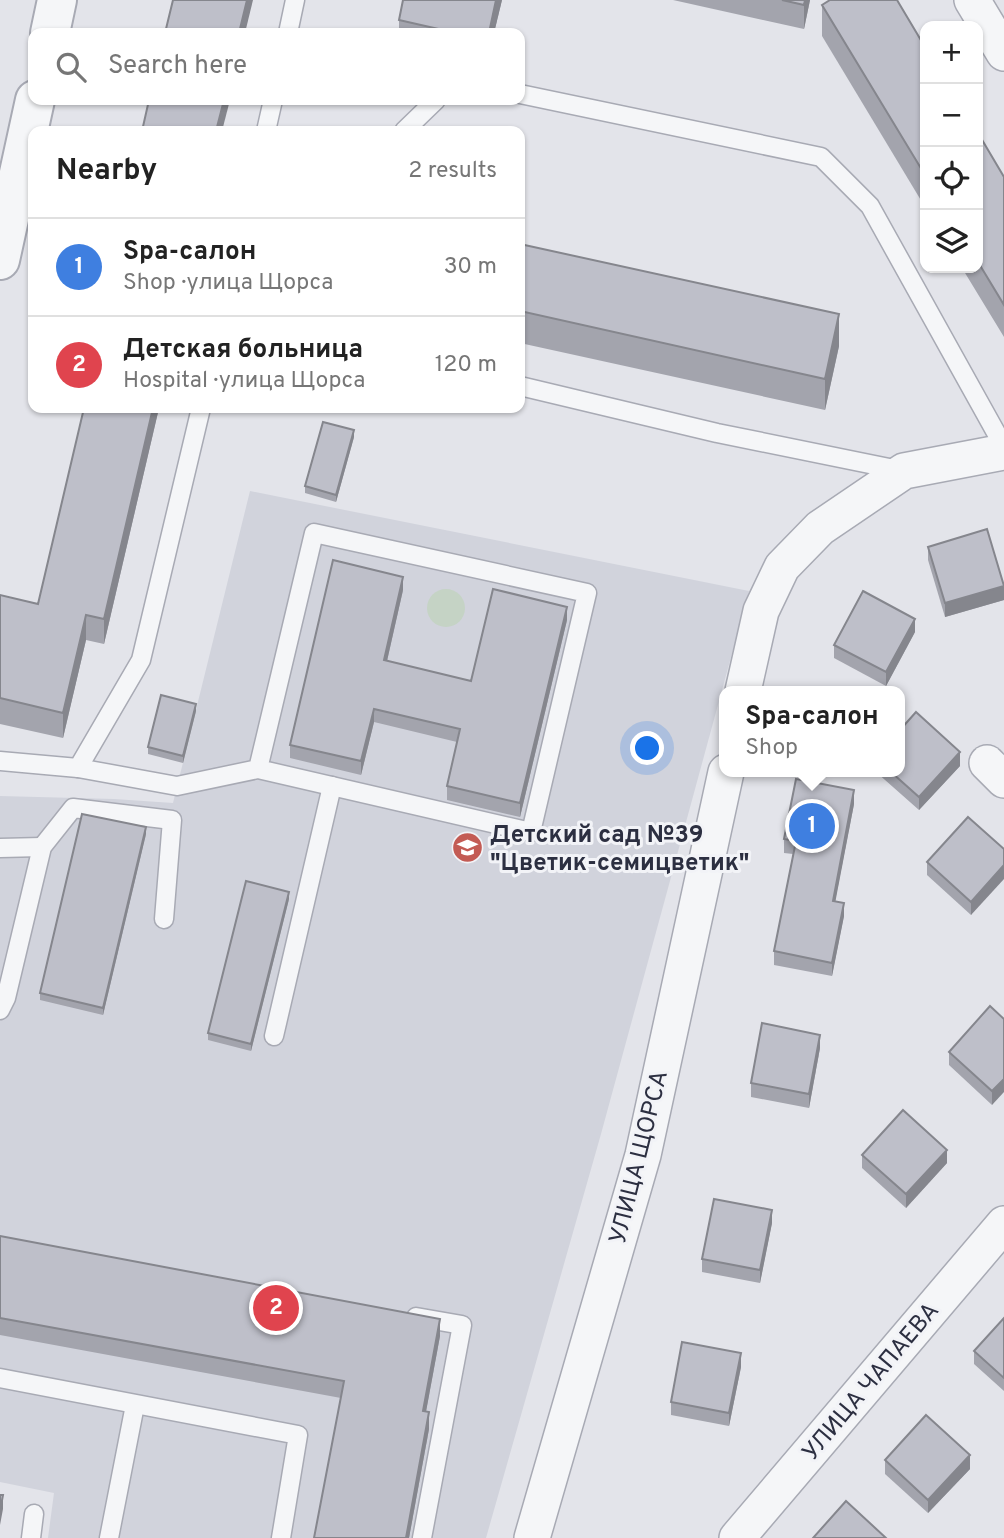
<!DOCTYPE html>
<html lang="en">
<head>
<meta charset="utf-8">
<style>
	body { margin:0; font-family:Overpass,sans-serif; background:#f2f2f2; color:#222 }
	.controls { position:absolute; right:21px; top:21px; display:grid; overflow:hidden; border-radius:14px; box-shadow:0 2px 5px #0004 }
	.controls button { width:63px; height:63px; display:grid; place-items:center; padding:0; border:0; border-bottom:2px solid #e0e0e0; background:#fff; color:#222; font:35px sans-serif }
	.you { position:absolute; left:648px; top:749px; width:24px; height:24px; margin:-18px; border:5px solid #fff; border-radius:50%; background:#1a73e8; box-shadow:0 0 0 10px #1a73e833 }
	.badge { display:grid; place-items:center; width:46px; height:46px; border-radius:50%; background:#ea580c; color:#fff; font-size:23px; font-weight:700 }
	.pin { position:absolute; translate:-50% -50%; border:4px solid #fff; box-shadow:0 2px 7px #0006 }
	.popup { position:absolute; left:719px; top:686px; width:186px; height:91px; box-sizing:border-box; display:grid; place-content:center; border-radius:14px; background:#fff; filter:drop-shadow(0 2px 5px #0005); font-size:23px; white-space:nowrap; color:#767676 }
	.popup b { font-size:26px; color:#222 }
	.popup::after { content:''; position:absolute; left:50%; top:100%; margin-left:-14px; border:14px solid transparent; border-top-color:#fff }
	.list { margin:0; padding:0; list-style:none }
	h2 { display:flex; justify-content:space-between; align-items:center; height:91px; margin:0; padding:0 28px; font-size:30px }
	h2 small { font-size:23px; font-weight:400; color:#767676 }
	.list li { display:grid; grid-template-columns:46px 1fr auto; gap:21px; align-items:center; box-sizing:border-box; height:98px; padding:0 28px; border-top:2px solid #e0e0e0 }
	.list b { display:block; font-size:26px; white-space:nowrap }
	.list p { margin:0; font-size:23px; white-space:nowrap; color:#767676 }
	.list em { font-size:23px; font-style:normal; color:#767676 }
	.icon { flex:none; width:38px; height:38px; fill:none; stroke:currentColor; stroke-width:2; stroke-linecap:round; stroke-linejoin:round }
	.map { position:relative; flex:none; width:1004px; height:1538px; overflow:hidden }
	.search { position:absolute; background:#fff; box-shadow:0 2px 5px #0004; left:28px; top:28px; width:497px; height:77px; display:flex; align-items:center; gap:18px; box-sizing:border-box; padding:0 24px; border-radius:14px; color:#767676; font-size:26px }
	.panel { position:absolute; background:#fff; box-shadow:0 2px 5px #0004; left:28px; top:126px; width:497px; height:287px; border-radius:14px }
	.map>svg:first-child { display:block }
	.built { fill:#d1d3dc }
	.green { fill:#c5d3c5 }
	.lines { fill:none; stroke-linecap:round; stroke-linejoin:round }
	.service-casing { stroke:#a8aab4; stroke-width:21 }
	.minor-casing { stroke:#a8aab4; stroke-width:38 }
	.tertiary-casing { stroke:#a8aab4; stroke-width:42 }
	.service { stroke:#f5f6f8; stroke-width:18 }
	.minor { stroke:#f5f6f8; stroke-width:35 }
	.tertiary { stroke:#f5f6f8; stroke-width:38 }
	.wall { fill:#a3a4ad }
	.shaded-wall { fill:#85868d }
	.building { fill:#bebfc9; stroke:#85868d; stroke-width:2 }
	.labels { text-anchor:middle; stroke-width:6; stroke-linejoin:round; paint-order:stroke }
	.poi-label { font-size:24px; font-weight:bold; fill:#2c2f41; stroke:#f2f3f7; text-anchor:start }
	.street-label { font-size:24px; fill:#2c2f41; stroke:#f2f3f7 }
</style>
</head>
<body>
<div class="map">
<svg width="1004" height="1538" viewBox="0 0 1004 1538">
	<rect width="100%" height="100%" fill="#e3e4ea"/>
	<polygon class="built" points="250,491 749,591 601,1134 486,1538 48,1538 54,1493 0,1482 0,796 114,799 173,803"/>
	<circle class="green" cx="446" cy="608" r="19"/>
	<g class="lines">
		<defs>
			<g id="service">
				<polyline points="288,33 295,0"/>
				<polyline points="520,94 821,157 870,206 1004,447"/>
				<polyline points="266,131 273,100"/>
				<polyline points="404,131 436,100"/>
				<polyline points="520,386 717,433 904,471"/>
				<polyline points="0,761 78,768 141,660 201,408"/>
				<polyline points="78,768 177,786 258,769 531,832 587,593 314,533 258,769"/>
				<polyline points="0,848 42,847"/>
				<polyline points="0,1010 6,998 42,847 73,808 172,820 164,919"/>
				<polyline points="274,1036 332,786"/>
				<polyline points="416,1317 462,1325 422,1538"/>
				<polyline points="0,1378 298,1435 281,1538"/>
				<polyline points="31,1538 34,1514"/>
				<polyline points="109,1538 135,1405"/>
			</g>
			<g id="minor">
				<polyline points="972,0 1004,53"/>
				<polyline points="743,691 761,611 782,567 820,528 904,471 1004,452"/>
				<polyline points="987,763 1004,780"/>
				<polyline points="532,1538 643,1155 726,772"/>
				<polyline points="737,1538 1004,1224"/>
			</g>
			<g id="tertiary">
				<polyline points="50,33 57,0"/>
				<polyline points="0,260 35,100"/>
			</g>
		</defs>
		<use href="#service" class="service-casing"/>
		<use href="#minor" class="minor-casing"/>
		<use href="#tertiary" class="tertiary-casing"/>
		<use href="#service" class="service"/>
		<use href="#minor" class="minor"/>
		<use href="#tertiary" class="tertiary"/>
	</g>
	<g class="wall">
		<polygon points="502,0 494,33 399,33 399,20"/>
		<polygon points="673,0 810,0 804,29"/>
		<polygon points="822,5 925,47 925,207 822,36"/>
		<polygon points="978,133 1004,177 1004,337 962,268 978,268"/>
		<polygon points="520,244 839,346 825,410 520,343"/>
		<polygon points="159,408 104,644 86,640 63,738 0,724 0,595 38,604"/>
		<polygon points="354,437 336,502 305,493 305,486"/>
		<polygon points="928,547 1004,600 945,617 928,560"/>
		<polygon points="403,590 387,661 471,681 567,620 520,817 447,800 447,786 457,742 374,722 361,775 290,758 290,745"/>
		<polygon points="915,632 886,686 834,658 834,645"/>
		<polygon points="196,711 183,763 148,754 148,747"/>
		<polygon points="960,766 919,810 876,772 900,772"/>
		<polygon points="854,804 835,901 844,916 832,976 774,965 774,951 793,854 784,853 784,839"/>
		<polygon points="146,834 103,1015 40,1000 40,993"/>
		<polygon points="1004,849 971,915 927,875 927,862"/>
		<polygon points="289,899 251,1051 208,1040 208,1033"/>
		<polygon points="1004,1019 992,1105 949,1065 949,1052"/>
		<polygon points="820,1048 809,1108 751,1097 751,1083"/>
		<polygon points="862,1155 947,1163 906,1208 862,1168"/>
		<polygon points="772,1223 760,1283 702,1272 702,1259"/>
		<polygon points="0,1236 440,1336 426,1411 429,1429 409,1538 314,1538 341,1398 0,1335"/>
		<polygon points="1004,1318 1004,1391 974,1364 974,1351"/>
		<polygon points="741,1367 729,1426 671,1415 671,1402"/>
		<polygon points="885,1460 970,1469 928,1513 885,1474"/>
	</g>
	<g class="shaded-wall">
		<polygon points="247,0 253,0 245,33 239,33"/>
		<polygon points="496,0 502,0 494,33 489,33"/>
		<polygon points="805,0 810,0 804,29 804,5"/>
		<polygon points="224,100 230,100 222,131 216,131"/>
		<polygon points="839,314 839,346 825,410 825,379"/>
		<polygon points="153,408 159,408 104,644 104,619"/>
		<polygon points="354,430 354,437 336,502 336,495"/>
		<polygon points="403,577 403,590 384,674 384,660"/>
		<polygon points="1004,586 1004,600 945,617 945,603"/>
		<polygon points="567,607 567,620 520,817 520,803"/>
		<polygon points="86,615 86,640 63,738 63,713"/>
		<polygon points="915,619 915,632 886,686 886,672"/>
		<polygon points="196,704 196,711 183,763 183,756"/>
		<polygon points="374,709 374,722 361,775 361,761"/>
		<polygon points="960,752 960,766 919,810 919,797"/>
		<polygon points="854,790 854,804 833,914 833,901"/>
		<polygon points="146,827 146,834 103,1015 103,1008"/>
		<polygon points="1004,865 1004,879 971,915 971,902"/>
		<polygon points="289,892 289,899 251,1051 251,1044"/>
		<polygon points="844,903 844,916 832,976 832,963"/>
		<polygon points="820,1035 820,1048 809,1108 809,1094"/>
		<polygon points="1004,1079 1004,1092 992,1105 992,1091"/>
		<polygon points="947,1150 947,1163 906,1208 906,1194"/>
		<polygon points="772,1210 772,1223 760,1283 760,1270"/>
		<polygon points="440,1319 440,1336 423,1428 423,1411"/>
		<polygon points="741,1353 741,1367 729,1426 729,1413"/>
		<polygon points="429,1412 429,1429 409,1538 406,1538"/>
		<polygon points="970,1455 970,1469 928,1513 928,1500"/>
		<polygon points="3,1495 3,1509 0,1525 0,1511"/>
	</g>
	<g class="building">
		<polygon points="173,0 247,0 239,33 165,33"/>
		<polygon points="403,0 496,0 489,33 456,33 399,20"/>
		<polygon points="782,0 805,0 804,5"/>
		<polygon points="830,0 897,0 925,47 925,175 822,5"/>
		<polygon points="149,100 224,100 216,131 142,131"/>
		<polygon points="978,133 1004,177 1004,305 978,262"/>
		<polygon points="520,244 839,314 825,379 520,311"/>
		<polygon points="84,408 153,408 104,619 86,615 63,713 0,698 0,595 38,604"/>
		<polygon points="323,422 354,430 336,495 305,486"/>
		<polygon points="987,529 1004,586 945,603 928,547"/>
		<polygon points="333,560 403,577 384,660 471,681 493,589 567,607 520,803 447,786 460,729 374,709 361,761 290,745"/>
		<polygon points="863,591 915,619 886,672 834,645"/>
		<polygon points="161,695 196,704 183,756 148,747"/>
		<polygon points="916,712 960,752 919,797 891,772 900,772 900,730"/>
		<polygon points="796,779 854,790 833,901 844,903 832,963 774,951 796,841 784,839"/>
		<polygon points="82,814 146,827 103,1008 40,993"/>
		<polygon points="968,817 1004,849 1004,865 971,902 927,862"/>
		<polygon points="246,881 289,892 251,1044 208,1033"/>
		<polygon points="990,1006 1004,1019 1004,1079 992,1091 949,1052"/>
		<polygon points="762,1023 820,1035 809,1094 751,1083"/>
		<polygon points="903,1110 947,1150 906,1194 862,1155"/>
		<polygon points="714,1199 772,1210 760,1270 702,1259"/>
		<polygon points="0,1236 440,1319 423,1411 429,1412 406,1538 314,1538 344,1381 0,1318"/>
		<polygon points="1004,1318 1004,1378 974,1351"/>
		<polygon points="682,1342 741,1353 729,1413 671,1402"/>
		<polygon points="926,1415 970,1455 928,1500 885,1460"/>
		<polygon points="0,1495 3,1495 0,1511"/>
		<polygon points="846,1501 886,1538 813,1538"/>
	</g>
	<defs>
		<symbol id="school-disc" viewBox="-11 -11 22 22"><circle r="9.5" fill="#c35b54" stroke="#f2f3f7"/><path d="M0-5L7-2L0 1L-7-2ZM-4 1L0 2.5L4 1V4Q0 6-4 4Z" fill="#fff"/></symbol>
	</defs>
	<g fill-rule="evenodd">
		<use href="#school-disc" x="450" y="830" width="35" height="35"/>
	</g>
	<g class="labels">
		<g class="poi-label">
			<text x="490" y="842">Детский сад №39<tspan x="490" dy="28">"Цветик-семицветик"</tspan></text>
		</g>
		<g class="street-label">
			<text transform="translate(638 1157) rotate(-76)" y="8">УЛИЦА ЩОРСА</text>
			<text transform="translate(870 1381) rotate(-50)" y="8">УЛИЦА ЧАПАЕВА</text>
		</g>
	</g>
</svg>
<div class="controls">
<button>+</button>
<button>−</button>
<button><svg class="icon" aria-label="locate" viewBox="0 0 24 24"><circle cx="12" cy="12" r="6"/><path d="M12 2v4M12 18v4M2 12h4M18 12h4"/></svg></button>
<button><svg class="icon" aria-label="layers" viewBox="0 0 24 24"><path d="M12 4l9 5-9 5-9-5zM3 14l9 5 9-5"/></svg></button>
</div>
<div class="you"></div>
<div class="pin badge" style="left:812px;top:826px;background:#3f7fe0">1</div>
<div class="popup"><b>Spa-салон</b>Shop</div>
<div class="pin badge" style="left:276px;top:1308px;background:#e0444e">2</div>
<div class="search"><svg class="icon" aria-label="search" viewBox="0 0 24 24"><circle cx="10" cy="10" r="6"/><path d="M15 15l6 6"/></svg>Search here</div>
<section class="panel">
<h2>Nearby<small>2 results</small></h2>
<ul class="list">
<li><span class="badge" style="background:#3f7fe0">1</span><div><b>Spa-салон</b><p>Shop · улица Щорса</p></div><em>30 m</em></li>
<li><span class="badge" style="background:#e0444e">2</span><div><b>Детская больница</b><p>Hospital · улица Щорса</p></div><em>120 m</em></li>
</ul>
</section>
</div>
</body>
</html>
